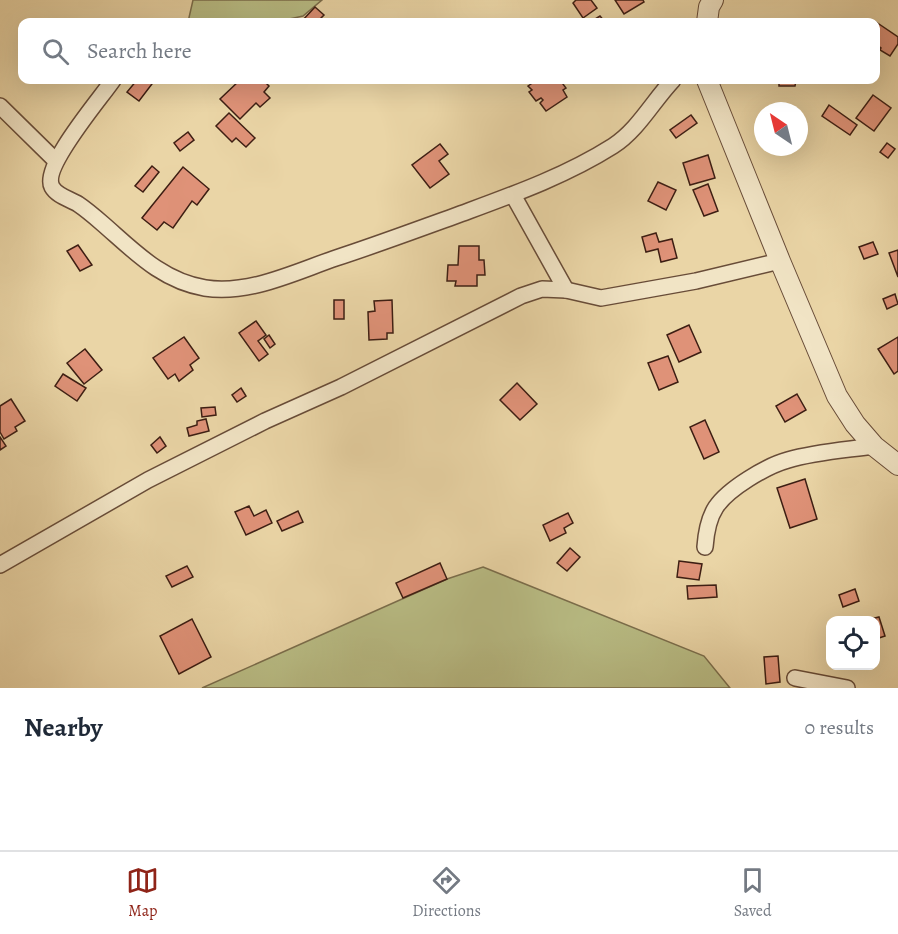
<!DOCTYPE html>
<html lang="en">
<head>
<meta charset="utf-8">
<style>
	body { margin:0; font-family:Alegreya,serif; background:#f2f2f3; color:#1f2937 }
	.controls { position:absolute; right:18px; bottom:18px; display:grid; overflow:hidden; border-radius:12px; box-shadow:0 6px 24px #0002 }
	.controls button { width:54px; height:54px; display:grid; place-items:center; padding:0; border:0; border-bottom:2px solid #e0e1e3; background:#fff; color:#1f2937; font:30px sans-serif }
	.compass { position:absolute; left:754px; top:102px; width:54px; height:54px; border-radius:50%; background:#fff; box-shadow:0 6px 24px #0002; rotate:325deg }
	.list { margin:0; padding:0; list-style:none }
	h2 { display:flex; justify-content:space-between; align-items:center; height:78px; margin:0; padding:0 24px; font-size:26px }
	h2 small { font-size:20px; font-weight:400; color:#747a83 }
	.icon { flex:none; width:33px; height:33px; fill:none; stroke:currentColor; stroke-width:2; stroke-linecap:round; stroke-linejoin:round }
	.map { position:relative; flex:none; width:898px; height:688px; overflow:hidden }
	.search { position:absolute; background:#fff; box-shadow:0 6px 24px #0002; left:18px; right:18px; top:18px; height:66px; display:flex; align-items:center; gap:15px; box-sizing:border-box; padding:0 21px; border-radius:12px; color:#747a83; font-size:22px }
	.sheet { height:162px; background:#fff }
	nav { display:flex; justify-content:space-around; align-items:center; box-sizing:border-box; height:84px; border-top:2px solid #e0e1e3; background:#fff; font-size:16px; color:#747a83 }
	nav a { display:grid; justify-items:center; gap:3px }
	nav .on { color:#8f2418 }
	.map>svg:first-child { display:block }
	.green { fill:#b9bd85; stroke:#7b6e4c; stroke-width:1.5 }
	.building { fill:#df9278; stroke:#3d1e13; stroke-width:1.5 }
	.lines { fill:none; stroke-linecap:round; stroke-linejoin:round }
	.minor-casing { stroke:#684c38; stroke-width:18 }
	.tertiary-casing { stroke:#684c38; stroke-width:22 }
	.minor { stroke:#f1e4c5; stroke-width:15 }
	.tertiary { stroke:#f1e4c5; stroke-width:20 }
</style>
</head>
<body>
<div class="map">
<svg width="898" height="688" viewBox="0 0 898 688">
	<rect width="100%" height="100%" fill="#ead5a6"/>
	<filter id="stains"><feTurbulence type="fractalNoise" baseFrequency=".00333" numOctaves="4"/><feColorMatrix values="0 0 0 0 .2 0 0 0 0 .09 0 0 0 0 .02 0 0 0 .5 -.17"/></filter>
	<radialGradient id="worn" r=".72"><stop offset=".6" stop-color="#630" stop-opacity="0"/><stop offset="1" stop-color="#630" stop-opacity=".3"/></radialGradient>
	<g class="green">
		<polygon points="193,0 322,0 303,16 276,22 188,22"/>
		<polygon points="483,567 704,656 730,688 202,688 447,579"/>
	</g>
	<g class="building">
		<polygon points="576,0 591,0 597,8 583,18 573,3"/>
		<polygon points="615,0 643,0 644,2 624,14"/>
		<polygon points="315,7 324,15 317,22 301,22"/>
		<polygon points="600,16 605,22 590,22"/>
		<polygon points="876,22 898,37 898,44 890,56 880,50 881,48 876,44"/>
		<polygon points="137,80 155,80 139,101 127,92"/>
		<polygon points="240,80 263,80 269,86 264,92 270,98 260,107 256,103 240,119 220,99"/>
		<polygon points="537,80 560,80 566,88 563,90 567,97 546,111 540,103 543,100 541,98 536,101 529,92 532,90 528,86"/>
		<polygon points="779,80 796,80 795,86 779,86"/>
		<polygon points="873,95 891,108 874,131 856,118"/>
		<polygon points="829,105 857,125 850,135 822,116"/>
		<polygon points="229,113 255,138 246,147 236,138 232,142 216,126"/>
		<polygon points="691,115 697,123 676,138 670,130"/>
		<polygon points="188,132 194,140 180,151 174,143"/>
		<polygon points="887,143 895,149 888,158 880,152"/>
		<polygon points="440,144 448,154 439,161 449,174 430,188 412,165"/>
		<polygon points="708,155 715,178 690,185 683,163"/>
		<polygon points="152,166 159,172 143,192 135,186"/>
		<polygon points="183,167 209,189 197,205 192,201 173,228 164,222 157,230 142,218"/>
		<polygon points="658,182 676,190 666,210 648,201"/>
		<polygon points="708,184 718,211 704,216 693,190"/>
		<polygon points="656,233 659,242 672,239 677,258 661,262 658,249 646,252 642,237"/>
		<polygon points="873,242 878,254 864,259 859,247"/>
		<polygon points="78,245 92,265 80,271 67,251"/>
		<polygon points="459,246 479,246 479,260 484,260 485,275 477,275 477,286 455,286 456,281 447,281 448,265 458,265"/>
		<polygon points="898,250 898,277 889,253"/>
		<polygon points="895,294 898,304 887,309 883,299"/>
		<rect x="334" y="300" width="10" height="19"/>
		<polygon points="392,300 393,333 387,333 387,339 369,340 368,312 375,311 374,301"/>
		<polygon points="256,321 266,335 258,341 268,354 259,361 239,333"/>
		<polygon points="689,325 701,352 679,362 667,335"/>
		<polygon points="269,335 275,344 270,348 264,339"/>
		<polygon points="184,337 199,358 190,365 193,370 179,381 175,374 168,379 153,358"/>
		<polygon points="898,337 898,371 894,374 878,349"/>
		<polygon points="85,349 102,370 84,384 67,363"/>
		<polygon points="668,356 678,382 659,390 648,363"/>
		<polygon points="63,374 86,388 77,401 55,386"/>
		<polygon points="517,383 537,404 520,420 500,400"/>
		<polygon points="241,388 246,396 237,402 232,395"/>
		<polygon points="797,394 806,410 785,422 776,406"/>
		<polygon points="11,399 25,421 15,427 17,431 4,439 0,432 0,406"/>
		<polygon points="215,407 216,415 202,417 201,408"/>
		<polygon points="206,419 209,431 189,436 187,428 197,425 197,421"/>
		<polygon points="705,420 719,452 704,459 690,427"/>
		<polygon points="0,437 6,446 0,450"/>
		<polygon points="160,437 166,446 157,453 151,445"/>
		<polygon points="805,479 817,519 790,528 777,488"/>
		<polygon points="249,506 254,516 266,510 272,523 246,535 235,512"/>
		<polygon points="298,511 303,522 282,531 277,521"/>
		<polygon points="568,513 573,523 564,528 566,533 550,541 543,525"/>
		<polygon points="570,548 580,557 567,571 557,563"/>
		<polygon points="679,561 702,564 699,580 677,577"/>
		<polygon points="440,563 447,579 403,598 396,583"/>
		<polygon points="187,566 193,577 172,587 166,576"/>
		<polygon points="716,585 717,597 688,599 687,586"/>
		<polygon points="855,589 859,601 843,607 839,595"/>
		<polygon points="879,617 885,636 876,639 876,620 867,620"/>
		<polygon points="192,619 211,657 179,674 160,636"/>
		<polygon points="778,656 780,682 766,684 764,657"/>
	</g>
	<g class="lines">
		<defs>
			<g id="minor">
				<path d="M113,80C101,98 41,167 52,187C57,196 70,199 78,204C87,210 95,217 103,224C134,251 162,281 205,288C249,295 295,272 336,258C376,245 416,230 455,216C509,196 564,177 613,146C638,130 653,101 673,80"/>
				<polyline points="0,106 56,161"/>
				<polyline points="513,195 566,290"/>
				<path d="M705,547C706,533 708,519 716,507C728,489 766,466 788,460C815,452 846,450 874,446"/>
				<polyline points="0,565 148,480 265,421 341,387 521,296 542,289 566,290 601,298 696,281 780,261"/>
				<polyline points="795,678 847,688"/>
			</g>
			<g id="tertiary">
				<polyline points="707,22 709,7 713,0"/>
				<polyline points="707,80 780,261 837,396 855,424 874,446 898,465"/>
			</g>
		</defs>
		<use href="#minor" class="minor-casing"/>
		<use href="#tertiary" class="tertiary-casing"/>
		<use href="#minor" class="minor"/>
		<use href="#tertiary" class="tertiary"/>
	</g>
	<rect width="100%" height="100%" filter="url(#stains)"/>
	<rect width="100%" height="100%" fill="url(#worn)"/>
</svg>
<div class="controls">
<button><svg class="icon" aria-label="locate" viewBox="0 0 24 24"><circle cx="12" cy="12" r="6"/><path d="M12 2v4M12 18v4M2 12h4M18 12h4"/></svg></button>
</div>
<svg class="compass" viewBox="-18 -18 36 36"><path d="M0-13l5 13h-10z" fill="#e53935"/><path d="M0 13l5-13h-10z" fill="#747a83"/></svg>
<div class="search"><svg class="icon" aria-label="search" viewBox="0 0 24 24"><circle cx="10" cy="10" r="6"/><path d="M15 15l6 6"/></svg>Search here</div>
</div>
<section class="sheet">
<h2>Nearby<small>0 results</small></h2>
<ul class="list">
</ul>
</section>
<nav>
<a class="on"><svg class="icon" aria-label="map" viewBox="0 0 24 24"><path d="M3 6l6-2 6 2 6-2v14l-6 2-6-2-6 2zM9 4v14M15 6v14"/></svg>Map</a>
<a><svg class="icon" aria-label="directions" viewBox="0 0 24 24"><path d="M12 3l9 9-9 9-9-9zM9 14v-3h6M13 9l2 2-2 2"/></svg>Directions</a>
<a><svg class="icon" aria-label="saved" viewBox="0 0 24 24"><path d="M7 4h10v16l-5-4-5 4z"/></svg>Saved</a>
</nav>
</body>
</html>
